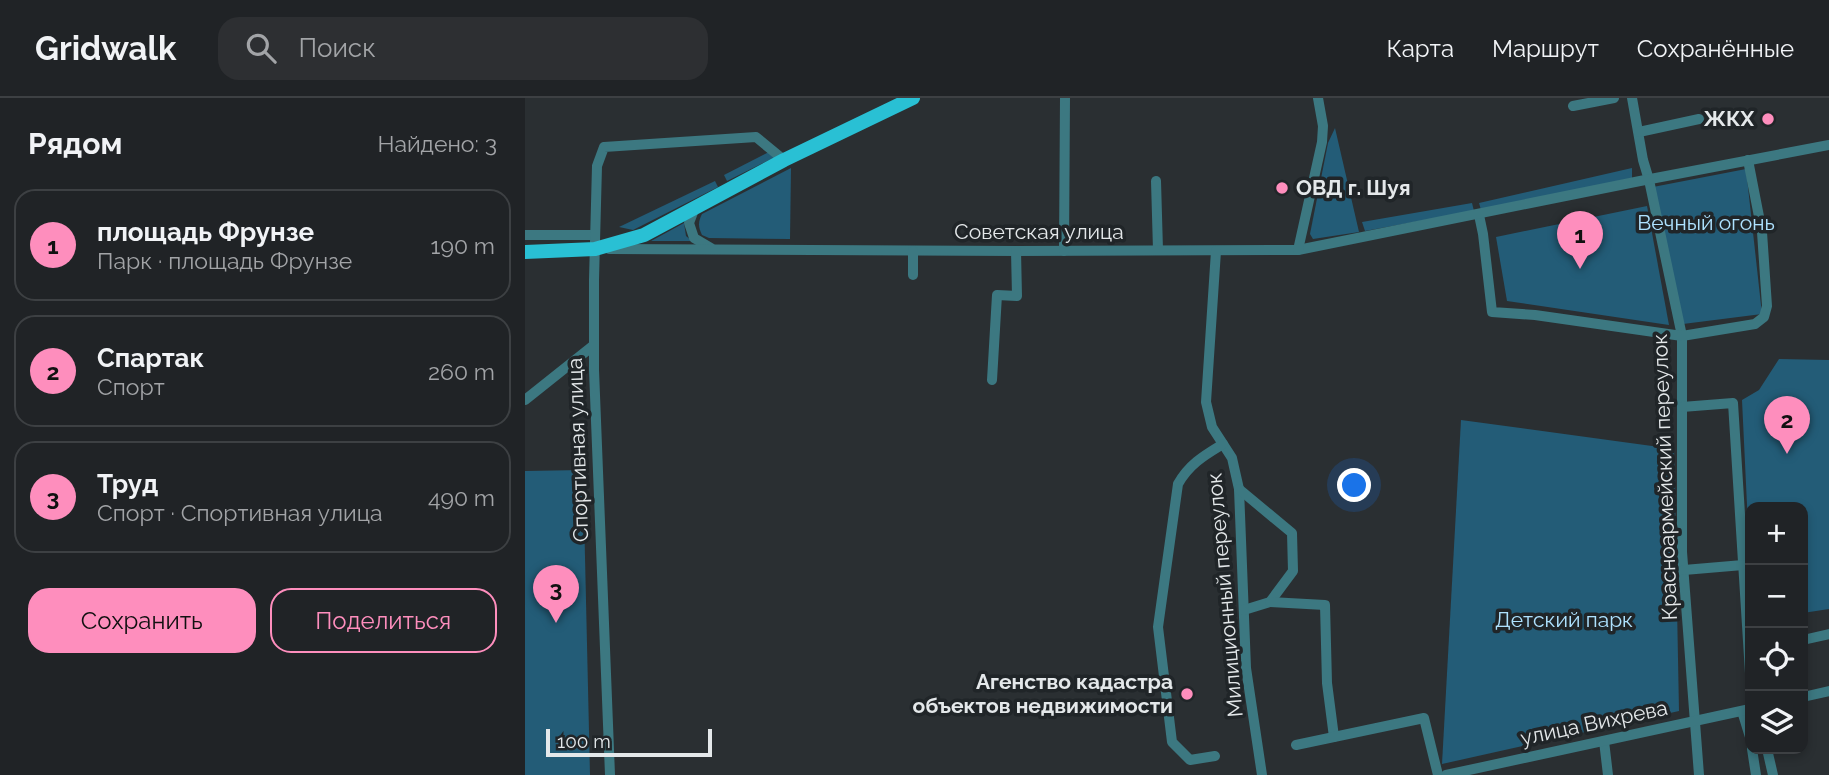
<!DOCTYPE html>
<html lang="ru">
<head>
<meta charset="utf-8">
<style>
	body { margin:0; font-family:Raleway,sans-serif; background:#2d2f32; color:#f1f3f6 }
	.controls { position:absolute; right:21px; bottom:21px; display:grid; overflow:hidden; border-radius:14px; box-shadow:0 4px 10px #0003 }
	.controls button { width:63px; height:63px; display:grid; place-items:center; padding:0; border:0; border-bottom:2px solid #3d4043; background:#202326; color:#f1f3f6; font:35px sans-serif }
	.scale { position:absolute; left:21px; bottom:18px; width:166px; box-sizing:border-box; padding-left:7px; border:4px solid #e4e8ea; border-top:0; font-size:19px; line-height:24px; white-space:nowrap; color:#e4e8ea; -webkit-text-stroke:5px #202528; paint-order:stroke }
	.you { position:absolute; left:830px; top:388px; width:24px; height:24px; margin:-18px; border:5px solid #fff; border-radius:50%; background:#1a73e8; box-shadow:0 0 0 10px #1a73e833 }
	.badge { display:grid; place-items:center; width:46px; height:46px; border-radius:50%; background:#fe8ebd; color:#111; font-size:23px; font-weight:700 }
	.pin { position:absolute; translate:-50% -58px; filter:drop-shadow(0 2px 4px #0008) }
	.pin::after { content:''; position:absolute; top:37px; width:24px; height:21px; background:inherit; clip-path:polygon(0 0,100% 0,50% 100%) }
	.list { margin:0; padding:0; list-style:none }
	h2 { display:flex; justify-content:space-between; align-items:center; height:91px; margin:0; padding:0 28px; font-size:30px }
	h2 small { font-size:23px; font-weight:400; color:#a2a4a7 }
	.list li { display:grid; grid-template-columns:46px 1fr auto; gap:21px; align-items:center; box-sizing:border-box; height:112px; margin:0 14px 14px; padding:0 14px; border:2px solid #3d4043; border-radius:21px }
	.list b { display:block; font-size:26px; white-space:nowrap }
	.list p { margin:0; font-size:23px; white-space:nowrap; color:#a2a4a7 }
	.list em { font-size:23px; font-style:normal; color:#a2a4a7 }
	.actions { display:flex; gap:14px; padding:21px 28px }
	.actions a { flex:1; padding:16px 0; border:2px solid #fe8ebd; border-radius:21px; text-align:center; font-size:24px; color:#fe8ebd }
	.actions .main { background:#fe8ebd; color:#111 }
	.icon { flex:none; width:38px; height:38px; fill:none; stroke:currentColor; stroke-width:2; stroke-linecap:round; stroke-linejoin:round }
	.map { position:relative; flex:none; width:1304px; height:677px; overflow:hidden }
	header { display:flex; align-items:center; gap:42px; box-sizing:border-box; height:98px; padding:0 35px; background:#202326; border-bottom:2px solid #3d4043 }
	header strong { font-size:33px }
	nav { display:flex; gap:38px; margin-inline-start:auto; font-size:24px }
	.search { width:490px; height:63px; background:#2d2f32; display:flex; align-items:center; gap:18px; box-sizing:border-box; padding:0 24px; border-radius:21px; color:#a2a4a7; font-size:26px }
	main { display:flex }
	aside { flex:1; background:#202326 }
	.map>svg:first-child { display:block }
	.green { fill:#235c77 }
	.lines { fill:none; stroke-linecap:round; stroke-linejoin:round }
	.minor { stroke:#3c7881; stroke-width:10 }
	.major { stroke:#29c0d4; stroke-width:14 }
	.poi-dot { fill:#fe8ebd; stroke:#202528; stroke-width:2.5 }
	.labels { text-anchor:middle; stroke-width:7; stroke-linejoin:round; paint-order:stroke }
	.poi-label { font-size:21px; font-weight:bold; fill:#e4e8ea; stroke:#202528; text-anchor:end }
	.park-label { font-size:21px; fill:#aee2ff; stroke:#202528 }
	.street-label { font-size:21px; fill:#e4e8ea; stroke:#202528 }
</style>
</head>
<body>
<header>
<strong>Gridwalk</strong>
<div class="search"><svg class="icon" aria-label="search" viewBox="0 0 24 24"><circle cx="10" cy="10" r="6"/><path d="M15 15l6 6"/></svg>Поиск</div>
<nav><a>Карта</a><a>Маршрут</a><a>Сохранённые</a></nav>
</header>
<main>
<aside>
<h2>Рядом<small>Найдено: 3</small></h2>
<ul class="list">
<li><span class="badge">1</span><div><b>площадь Фрунзе</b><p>Парк · площадь Фрунзе</p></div><em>190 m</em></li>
<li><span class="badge">2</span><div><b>Спартак</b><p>Спорт</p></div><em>260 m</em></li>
<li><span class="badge">3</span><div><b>Труд</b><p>Спорт · Спортивная улица</p></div><em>490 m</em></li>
</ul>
<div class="actions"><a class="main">Сохранить</a><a>Поделиться</a></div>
</aside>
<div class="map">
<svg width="1304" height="677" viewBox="0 0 1304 677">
	<rect width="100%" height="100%" fill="#2a2f32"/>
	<g class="green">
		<polygon points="810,30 834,134 788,141 785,136 803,45"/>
		<polygon points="244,54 250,59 202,83 199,77"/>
		<path d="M266,70L265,141L184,140L177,137C173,128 173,124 177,116Z"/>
		<polygon points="1107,70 1107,80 956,112 954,105"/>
		<polygon points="1221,71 1237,216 1158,226 1128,89"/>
		<polygon points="190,83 193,89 108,132 94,129"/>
		<polygon points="947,105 949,113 840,133 837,124"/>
		<polygon points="1122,108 1144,227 982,203 971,139"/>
		<polygon points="159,125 161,138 167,143 126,143"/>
		<polygon points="1254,261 1304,262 1304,511 1278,515 1278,409 1225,409 1225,470 1217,302 1234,292"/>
		<polygon points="936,322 1149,351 1154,613 917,666"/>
		<polygon points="58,372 65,677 0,677 0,373"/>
	</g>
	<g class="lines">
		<g class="minor">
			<polyline points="1107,0 1118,62 1124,82 1157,238 1157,454 1174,677"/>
			<polyline points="1048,8 1089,0"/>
			<polyline points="1114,34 1174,21"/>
			<polyline points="631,83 633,152"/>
			<polyline points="170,109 164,125 169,140 186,150"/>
			<polyline points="954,117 958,136 967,214 1010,217 1157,238 1230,226 1239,219 1242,208 1237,134 1223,62"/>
			<polyline points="0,137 70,137"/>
			<polyline points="84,151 491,153 773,152 1115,83 1304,47"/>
			<polyline points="773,152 797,44 798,28 793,0"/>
			<polyline points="388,153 388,177"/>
			<polyline points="539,153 540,0"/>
			<polyline points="691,153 681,304 687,329 707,360 714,391 721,570 737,677"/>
			<polyline points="467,282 472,197 492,198 491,153"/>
			<polyline points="0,302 69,247"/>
			<polyline points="1157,309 1208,305 1225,575"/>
			<polyline points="714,391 767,435 768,473 745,504 719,512"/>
			<polyline points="1159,472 1218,467"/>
			<polyline points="745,504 800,507 802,585 809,639"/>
			<polyline points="1278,542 1304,536"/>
			<polyline points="1278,599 1304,593"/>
			<polyline points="1217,613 1225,639"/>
			<polyline points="1079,643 1083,677"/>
			<polyline points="771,647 899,620 913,677"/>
			<polyline points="1227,651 1231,677"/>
			<polyline points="1242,651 1248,677"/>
			<path d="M690,658L665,662L647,644L633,529L653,386C664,366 680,357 698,346"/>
			<polyline points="85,677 69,272 69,182 72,68 79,49 231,39 259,62"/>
			<polyline points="921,677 1225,611"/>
		</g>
		<polyline class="major" points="0,154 70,151 119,137 259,62 388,0"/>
	</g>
	<g class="poi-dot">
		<circle cx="1243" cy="21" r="7"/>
		<circle cx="757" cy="90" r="7"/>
		<circle cx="662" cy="596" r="7"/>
	</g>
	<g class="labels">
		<g class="poi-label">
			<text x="1229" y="28">ЖКХ</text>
			<text x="771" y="97" text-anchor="start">ОВД г. Шуя</text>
			<text x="648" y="591">Агенство кадастра<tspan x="648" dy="24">объектов недвижимости</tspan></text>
		</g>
		<g class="park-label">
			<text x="1181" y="132">Вечный огонь</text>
			<text x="1039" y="529">Детский парк</text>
		</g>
		<g class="street-label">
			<text x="514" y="141">Советская улица</text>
			<text transform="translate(53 352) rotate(-92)" y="7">Спортивная улица</text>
			<text transform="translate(1140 379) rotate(-92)" y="7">Красноармейский переулок</text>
			<text transform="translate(700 497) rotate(-95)" y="7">Милиционный переулок</text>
			<text transform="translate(1069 625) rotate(-12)" y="7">улица Вихрева</text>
		</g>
	</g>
</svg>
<div class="controls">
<button>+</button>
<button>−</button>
<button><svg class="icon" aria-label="locate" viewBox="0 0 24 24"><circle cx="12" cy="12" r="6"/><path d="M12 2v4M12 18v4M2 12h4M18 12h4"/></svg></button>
<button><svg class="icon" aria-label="layers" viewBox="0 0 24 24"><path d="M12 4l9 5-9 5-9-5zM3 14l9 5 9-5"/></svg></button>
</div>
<div class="scale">100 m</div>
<div class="you"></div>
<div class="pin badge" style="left:1055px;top:171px">1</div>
<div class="pin badge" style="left:1262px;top:356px">2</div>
<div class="pin badge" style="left:31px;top:525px">3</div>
</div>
</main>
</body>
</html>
